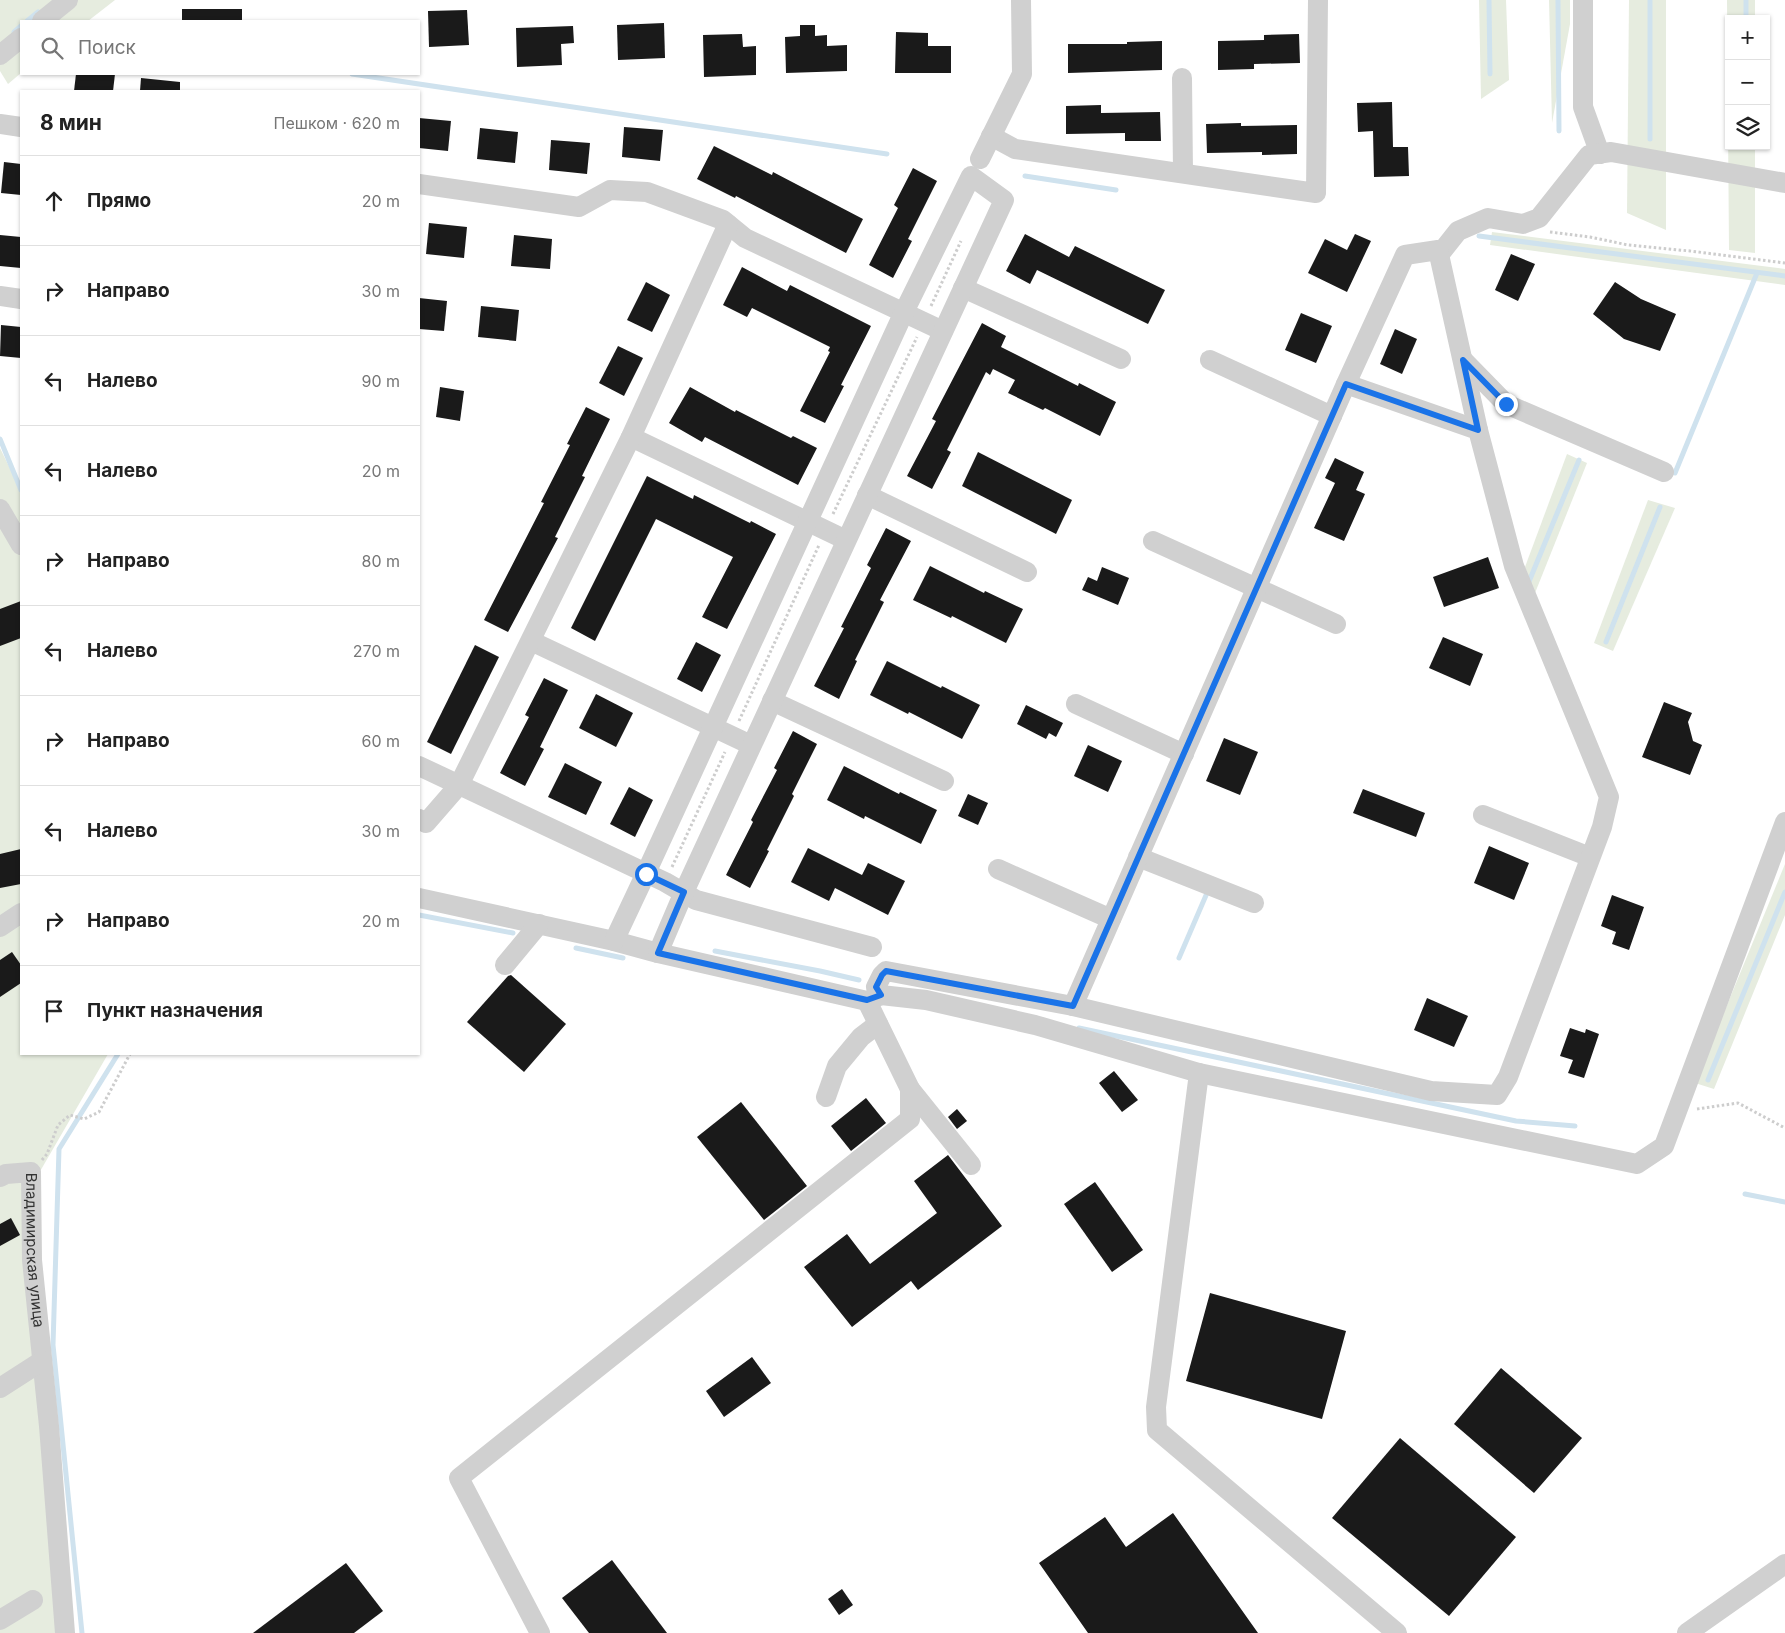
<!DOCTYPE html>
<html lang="ru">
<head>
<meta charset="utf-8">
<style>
	body { margin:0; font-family:Inter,sans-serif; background:#f2f2f2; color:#222 }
	.controls { position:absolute; right:15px; top:15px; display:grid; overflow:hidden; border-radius:0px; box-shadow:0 1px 4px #0004 }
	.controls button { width:45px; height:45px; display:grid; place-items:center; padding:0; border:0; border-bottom:1px solid #e0e0e0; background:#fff; color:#222; font:25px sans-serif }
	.stop { position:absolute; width:15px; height:15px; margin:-11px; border:4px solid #1a73e8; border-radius:50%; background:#fff }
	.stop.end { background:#1a73e8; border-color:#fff; box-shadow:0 1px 5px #0008 }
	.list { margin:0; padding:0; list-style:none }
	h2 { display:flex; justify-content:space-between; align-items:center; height:65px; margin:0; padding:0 20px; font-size:21px }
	h2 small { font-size:16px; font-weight:400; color:#767676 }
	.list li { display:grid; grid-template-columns:32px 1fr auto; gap:15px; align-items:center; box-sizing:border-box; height:90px; padding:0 20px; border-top:1px solid #e0e0e0 }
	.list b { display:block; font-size:19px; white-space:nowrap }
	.list em { font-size:16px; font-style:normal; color:#767676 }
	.icon { flex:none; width:28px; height:28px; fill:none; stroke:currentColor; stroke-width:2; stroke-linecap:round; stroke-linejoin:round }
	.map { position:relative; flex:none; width:1785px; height:1633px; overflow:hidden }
	.search { position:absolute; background:#fff; box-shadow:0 1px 4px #0004; left:20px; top:20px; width:400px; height:55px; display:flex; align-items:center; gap:12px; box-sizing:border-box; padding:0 18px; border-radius:0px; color:#767676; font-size:19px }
	.panel { position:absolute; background:#fff; box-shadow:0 1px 4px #0004; left:20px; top:90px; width:400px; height:965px; border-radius:0px }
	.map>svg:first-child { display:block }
	.green { fill:#e6ecdf }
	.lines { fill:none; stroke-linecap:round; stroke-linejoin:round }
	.stream { stroke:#cfe2ee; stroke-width:5 }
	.building { fill:#1a1a1a }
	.path { stroke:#cdcdcd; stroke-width:3; stroke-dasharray:2.5 2.5; stroke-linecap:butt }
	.minor { stroke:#d0d0d0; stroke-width:20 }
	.route { stroke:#1a73e8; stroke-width:6 }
	.labels { text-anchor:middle; stroke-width:5; stroke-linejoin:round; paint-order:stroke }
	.street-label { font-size:15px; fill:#333; stroke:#fff }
</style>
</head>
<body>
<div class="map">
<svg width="1785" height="1633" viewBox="0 0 1785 1633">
	<rect width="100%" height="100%" fill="#fff"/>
	<g class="green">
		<polygon points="0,0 115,0 88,21 21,21 21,73 8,84 0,71"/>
		<polygon points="1479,0 1506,0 1509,80 1481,99"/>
		<polygon points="1549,0 1570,0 1570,24 1552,123"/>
		<polygon points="1629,0 1666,0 1666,230 1627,213"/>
		<polygon points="1727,0 1755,0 1755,19 1729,19 1729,146 1755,146 1755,253 1729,250"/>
		<polygon points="1492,232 1785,269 1785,285 1490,245"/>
		<polygon points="0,448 21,491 21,1054 108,1054 35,1180 51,1394 74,1633 0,1633"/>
		<polygon points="1567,454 1587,463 1535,593 1525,567"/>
		<polygon points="1648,500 1675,508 1613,651 1594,643"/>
		<polygon points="1785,864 1785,915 1714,1089 1695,1083"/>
	</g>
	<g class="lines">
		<g class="stream">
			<polyline points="1489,0 1490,74"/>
			<polyline points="1558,0 1559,131"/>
			<polyline points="1746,0 1746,19"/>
			<polyline points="27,21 38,12"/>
			<polyline points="14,32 21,26"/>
			<polyline points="352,74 887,154"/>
			<polyline points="1650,139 1650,0"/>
			<polyline points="1025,176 1116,190"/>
			<polyline points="1479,236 1785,276"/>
			<polyline points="0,439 21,490"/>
			<polyline points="1675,473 1757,273"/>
			<polyline points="1528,584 1579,460"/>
			<polyline points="1606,642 1660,507"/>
			<polyline points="419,915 513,933"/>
			<polyline points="576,948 623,958"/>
			<polyline points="715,951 820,971 859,980"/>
			<polyline points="1179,958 1207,893"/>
			<polyline points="1079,1028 1516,1121 1575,1126"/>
			<polyline points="1708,1080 1785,892"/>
			<polyline points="1745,1194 1785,1202"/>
			<polyline points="82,1633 53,1345 59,1149 118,1054"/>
		</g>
	</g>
	<g class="building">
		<rect x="182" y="9" width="60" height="12"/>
		<polygon points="467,10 469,45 429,47 428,11"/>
		<polygon points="664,23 665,58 618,60 617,25"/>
		<polygon points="800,25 815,25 815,36 827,35 827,46 847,45 847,71 786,73 785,37 800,36"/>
		<polygon points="573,26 574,43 561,44 562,65 517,67 516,28"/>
		<polygon points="896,32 928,33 928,46 951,46 951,73 895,73"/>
		<polygon points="742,34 743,47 756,46 756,75 704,77 703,35"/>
		<polygon points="1299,34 1300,63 1254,64 1254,69 1218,70 1218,41 1264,40 1264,35"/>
		<polygon points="1162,41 1162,70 1068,73 1068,44 1127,44 1127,42"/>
		<polygon points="76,74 115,74 113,91 74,91"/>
		<polygon points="141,78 180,82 180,91 140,91"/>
		<polygon points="1392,102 1393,147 1408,147 1409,176 1374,177 1373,131 1358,132 1357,103"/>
		<polygon points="1101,105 1101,113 1160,112 1161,141 1125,141 1125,133 1066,134 1066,106"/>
		<polygon points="419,118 451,121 448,151 419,148"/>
		<polygon points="1241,123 1241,126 1297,125 1297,154 1262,155 1262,152 1207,153 1206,124"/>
		<polygon points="624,127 663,130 660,161 622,157"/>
		<polygon points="480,128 518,132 515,163 477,159"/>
		<polygon points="551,140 590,143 587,174 549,170"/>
		<polygon points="714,146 772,175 773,172 863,219 846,253 736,196 735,198 697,179"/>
		<polygon points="4,162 21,164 21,195 1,193"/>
		<polygon points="913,168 937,181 908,239 912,241 893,278 869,265 898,208 894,205"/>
		<polygon points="429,223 467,227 464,258 426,254"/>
		<polygon points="1025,234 1069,257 1075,246 1165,290 1148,324 1037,270 1030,284 1006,271"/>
		<polygon points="1355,234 1371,241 1347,292 1308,273 1325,239 1347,250"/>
		<polygon points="0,235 21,237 21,268 0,266"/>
		<polygon points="514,235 552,239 550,269 511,266"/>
		<polygon points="1511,254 1535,264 1518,301 1495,290"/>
		<polygon points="742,267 787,291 790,285 871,326 841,385 844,386 825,423 800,411 830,352 828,351 830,347 752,308 747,317 723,305"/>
		<polygon points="646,282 670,295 652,332 627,320"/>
		<polygon points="1615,282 1641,299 1676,314 1660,351 1624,339 1593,314"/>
		<polygon points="419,298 447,301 444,331 419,329"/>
		<polygon points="481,306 519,310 516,341 478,337"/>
		<polygon points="1301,313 1332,326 1316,363 1285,350"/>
		<polygon points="982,323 1006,336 1001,347 1078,386 1079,383 1116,402 1100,436 1045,408 1043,410 1008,393 1015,380 993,369 990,375 986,372 947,450 951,452 932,489 907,476 936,421 932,419"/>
		<polygon points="1,325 21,327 21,358 0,356"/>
		<polygon points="1395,329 1417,339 1402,374 1380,364"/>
		<polygon points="618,346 643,358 624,396 599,383"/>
		<polygon points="440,387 464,391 460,421 436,417"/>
		<polygon points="690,387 735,412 736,410 791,438 793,436 817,448 798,485 705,437 702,442 669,423"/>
		<polygon points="586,407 610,419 582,476 585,477 555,537 558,538 508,632 484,620 544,503 541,502 570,445 567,444"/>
		<polygon points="978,452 1072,500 1056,534 962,486"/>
		<polygon points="1335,458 1364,472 1356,490 1365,494 1344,541 1314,528 1335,483 1325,478"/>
		<polygon points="647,476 693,499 694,495 750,523 751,521 776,534 727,629 702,617 733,557 656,519 595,641 571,628"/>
		<polygon points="886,528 911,541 880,600 884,602 855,660 857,661 839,699 814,686 844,628 841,627 871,568 867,565"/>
		<polygon points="1488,557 1499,588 1444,607 1433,577"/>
		<polygon points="930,566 984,593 985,591 1023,609 1006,643 952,616 951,618 913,600"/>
		<polygon points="1102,567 1129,578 1118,605 1082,590 1088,577 1097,581"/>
		<polygon points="21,601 21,638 0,646 0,609"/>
		<polygon points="1443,637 1483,654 1470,686 1429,668"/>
		<polygon points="696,642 721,655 702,692 677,679"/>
		<polygon points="475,645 499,657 451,754 427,742"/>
		<polygon points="887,661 941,688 942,686 980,705 962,739 909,712 908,714 870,695"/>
		<polygon points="544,678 568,690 540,747 544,749 525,786 500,773 529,717 525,715"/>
		<polygon points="596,694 633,713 616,747 579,728"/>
		<polygon points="1664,702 1692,713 1688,722 1693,741 1702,745 1690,775 1642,757"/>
		<polygon points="1026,705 1063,723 1056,737 1049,733 1046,739 1017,724"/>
		<polygon points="793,731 817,744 792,794 794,796 767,850 769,851 750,888 726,875 753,822 751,820 777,770 774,768"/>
		<polygon points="1224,738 1258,752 1240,795 1206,781"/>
		<polygon points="1088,745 1122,761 1108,792 1074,776"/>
		<polygon points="565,763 602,782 586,815 548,797"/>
		<polygon points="844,766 899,794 900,792 937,810 921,844 865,816 864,819 827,800"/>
		<polygon points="629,787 653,800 635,837 610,824"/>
		<polygon points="1363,789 1425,813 1416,837 1353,813"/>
		<polygon points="968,794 988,803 978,825 958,816"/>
		<polygon points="1489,846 1529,863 1514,900 1474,883"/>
		<polygon points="808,848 862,875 868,863 905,881 888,915 835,888 829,901 791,882"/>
		<polygon points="21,849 21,884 0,888 0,854"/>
		<polygon points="1612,895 1644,907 1629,950 1612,944 1616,932 1601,926"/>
		<polygon points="12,952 21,965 21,983 0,997 0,960"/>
		<polygon points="511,975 566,1024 524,1072 467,1022 508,976"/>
		<polygon points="1427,998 1468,1016 1454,1047 1414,1030"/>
		<polygon points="1570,1028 1585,1033 1586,1029 1599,1034 1584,1078 1568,1073 1573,1060 1560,1056"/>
		<polygon points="1114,1071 1138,1100 1122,1112 1099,1083"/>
		<polygon points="866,1098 886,1123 851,1151 831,1126"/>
		<polygon points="741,1102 807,1186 764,1220 697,1137"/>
		<polygon points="957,1109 967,1121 957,1129 948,1117"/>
		<polygon points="948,1155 1002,1226 918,1290 911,1281 852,1327 804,1267 847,1234 870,1264 937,1213 914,1181"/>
		<polygon points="1095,1182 1143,1250 1112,1272 1064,1204"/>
		<polygon points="11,1218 20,1235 0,1246 0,1224"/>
		<polygon points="1210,1293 1346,1331 1322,1419 1186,1381"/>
		<polygon points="752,1357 771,1383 724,1417 706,1391"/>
		<polygon points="1501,1368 1582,1438 1534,1493 1454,1424"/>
		<polygon points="1400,1438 1516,1537 1449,1616 1332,1518"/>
		<polygon points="1173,1513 1258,1633 1088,1633 1039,1563 1105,1517 1126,1547"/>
		<polygon points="612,1560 667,1633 589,1633 562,1598"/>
		<polygon points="346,1563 383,1611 354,1633 253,1633"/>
		<polygon points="842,1589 853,1605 839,1615 828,1599"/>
	</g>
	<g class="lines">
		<g class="path">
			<polyline points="1550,232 1590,237 1628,245 1690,251 1785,263"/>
			<polyline points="931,306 961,241"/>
			<polyline points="833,514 917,337"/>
			<polyline points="739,721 819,545"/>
			<polyline points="672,867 725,752"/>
			<polyline points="1697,1109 1738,1103 1785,1128"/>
			<polyline points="42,1160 47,1154 58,1125 70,1115 84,1119 99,1112 130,1054"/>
		</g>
		<g class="minor">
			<polyline points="1583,0 1583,107 1600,154"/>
			<polyline points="42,21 68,0"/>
			<polyline points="0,55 21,38"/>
			<polyline points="1182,78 1183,173"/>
			<polyline points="0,124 21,127"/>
			<polyline points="991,136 1015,149 1316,193 1318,0"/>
			<polyline points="980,159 1022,74 1021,0"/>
			<polyline points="419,184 579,207 610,190 647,192 723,220 745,238 943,331"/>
			<polyline points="1439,255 1458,231 1488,218 1523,224 1539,218 1589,155 1611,152 1785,183"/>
			<polyline points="963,288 1121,359"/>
			<polyline points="0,296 21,299"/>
			<polyline points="1210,360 1332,416"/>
			<polyline points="1463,360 1506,404 1664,472"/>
			<polyline points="631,437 846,540"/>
			<polyline points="867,495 1027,572"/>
			<polyline points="0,509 21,545"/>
			<polyline points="1153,541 1336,624"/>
			<polyline points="531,641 751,745"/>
			<polyline points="772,701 944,781"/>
			<polyline points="1076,704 1184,754"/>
			<polyline points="419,766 665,882 696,900 872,947"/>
			<polyline points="1483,815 1590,857"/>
			<polyline points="419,819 426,823 459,785 631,437 728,224"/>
			<polyline points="1138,857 1254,903"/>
			<polyline points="998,869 1111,919"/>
			<polyline points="419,898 614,941 658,953 867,1001 881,995 876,987 882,975 886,971 1073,1006 1431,1091 1497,1095 1508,1077 1602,827 1609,797 1514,566 1478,430 1346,384"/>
			<polyline points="0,927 21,913"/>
			<polyline points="614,941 646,873 904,312 971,176 1004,200 684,892 658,953"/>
			<polyline points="505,965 539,924"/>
			<polyline points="881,995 926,1000 1035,1025 1199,1073 1637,1164 1664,1146 1785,822"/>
			<polyline points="1073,1006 1346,384 1405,255 1438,250 1478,430"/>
			<polyline points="1199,1073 1156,1407 1157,1430 1397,1633"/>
			<polyline points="910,1089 971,1165"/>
			<polyline points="826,1097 837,1066 861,1037 878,1024"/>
			<path id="s1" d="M0,1177L6,1174L31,1172L32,1260L49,1426L65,1633"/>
			<polyline points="0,1388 42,1361"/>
			<polyline points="0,1620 33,1600"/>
			<polyline points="540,1633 459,1478 910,1119 910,1089 867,1001"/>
			<polyline points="1687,1633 1785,1564"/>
		</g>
	</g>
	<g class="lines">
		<polyline class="route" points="646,874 684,892 658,953 867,1000 881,995 876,987 882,975 886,971 1073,1006 1346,384 1478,430 1463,360 1506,404"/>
	</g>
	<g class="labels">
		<g class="street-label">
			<text dy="5" stroke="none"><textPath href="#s1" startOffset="110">Владимирская улица</textPath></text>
		</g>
	</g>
</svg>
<div class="controls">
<button>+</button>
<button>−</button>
<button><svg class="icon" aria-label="layers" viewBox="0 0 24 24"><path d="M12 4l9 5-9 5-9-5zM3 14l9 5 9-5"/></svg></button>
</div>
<div class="stop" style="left:646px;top:874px"></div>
<div class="stop end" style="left:1506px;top:404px"></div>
<div class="search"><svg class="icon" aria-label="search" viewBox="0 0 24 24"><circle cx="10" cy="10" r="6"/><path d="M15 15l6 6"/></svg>Поиск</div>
<section class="panel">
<h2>8 мин<small>Пешком · 620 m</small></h2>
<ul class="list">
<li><svg class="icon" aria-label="ahead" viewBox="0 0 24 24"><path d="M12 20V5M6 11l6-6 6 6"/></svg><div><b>Прямо</b></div><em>20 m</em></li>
<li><svg class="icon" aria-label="right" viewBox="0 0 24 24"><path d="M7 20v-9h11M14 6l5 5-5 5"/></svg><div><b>Направо</b></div><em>30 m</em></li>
<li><svg class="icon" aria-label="left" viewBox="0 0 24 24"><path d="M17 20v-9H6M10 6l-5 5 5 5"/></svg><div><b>Налево</b></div><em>90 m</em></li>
<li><svg class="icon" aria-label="left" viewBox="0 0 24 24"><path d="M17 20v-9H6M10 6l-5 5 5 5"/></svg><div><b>Налево</b></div><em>20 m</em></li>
<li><svg class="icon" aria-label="right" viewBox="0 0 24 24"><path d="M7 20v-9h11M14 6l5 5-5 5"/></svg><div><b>Направо</b></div><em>80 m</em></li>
<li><svg class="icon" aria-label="left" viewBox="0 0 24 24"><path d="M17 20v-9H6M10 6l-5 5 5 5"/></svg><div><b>Налево</b></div><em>270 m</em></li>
<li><svg class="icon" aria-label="right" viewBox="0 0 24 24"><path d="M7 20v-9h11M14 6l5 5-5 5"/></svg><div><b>Направо</b></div><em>60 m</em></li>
<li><svg class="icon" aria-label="left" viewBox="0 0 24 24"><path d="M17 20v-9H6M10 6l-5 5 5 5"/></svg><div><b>Налево</b></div><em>30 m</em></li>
<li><svg class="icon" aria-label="right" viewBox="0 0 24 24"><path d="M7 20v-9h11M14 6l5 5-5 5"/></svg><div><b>Направо</b></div><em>20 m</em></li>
<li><svg class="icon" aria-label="arrive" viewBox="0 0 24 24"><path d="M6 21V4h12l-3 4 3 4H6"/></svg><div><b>Пункт назначения</b></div></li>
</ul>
</section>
</div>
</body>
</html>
